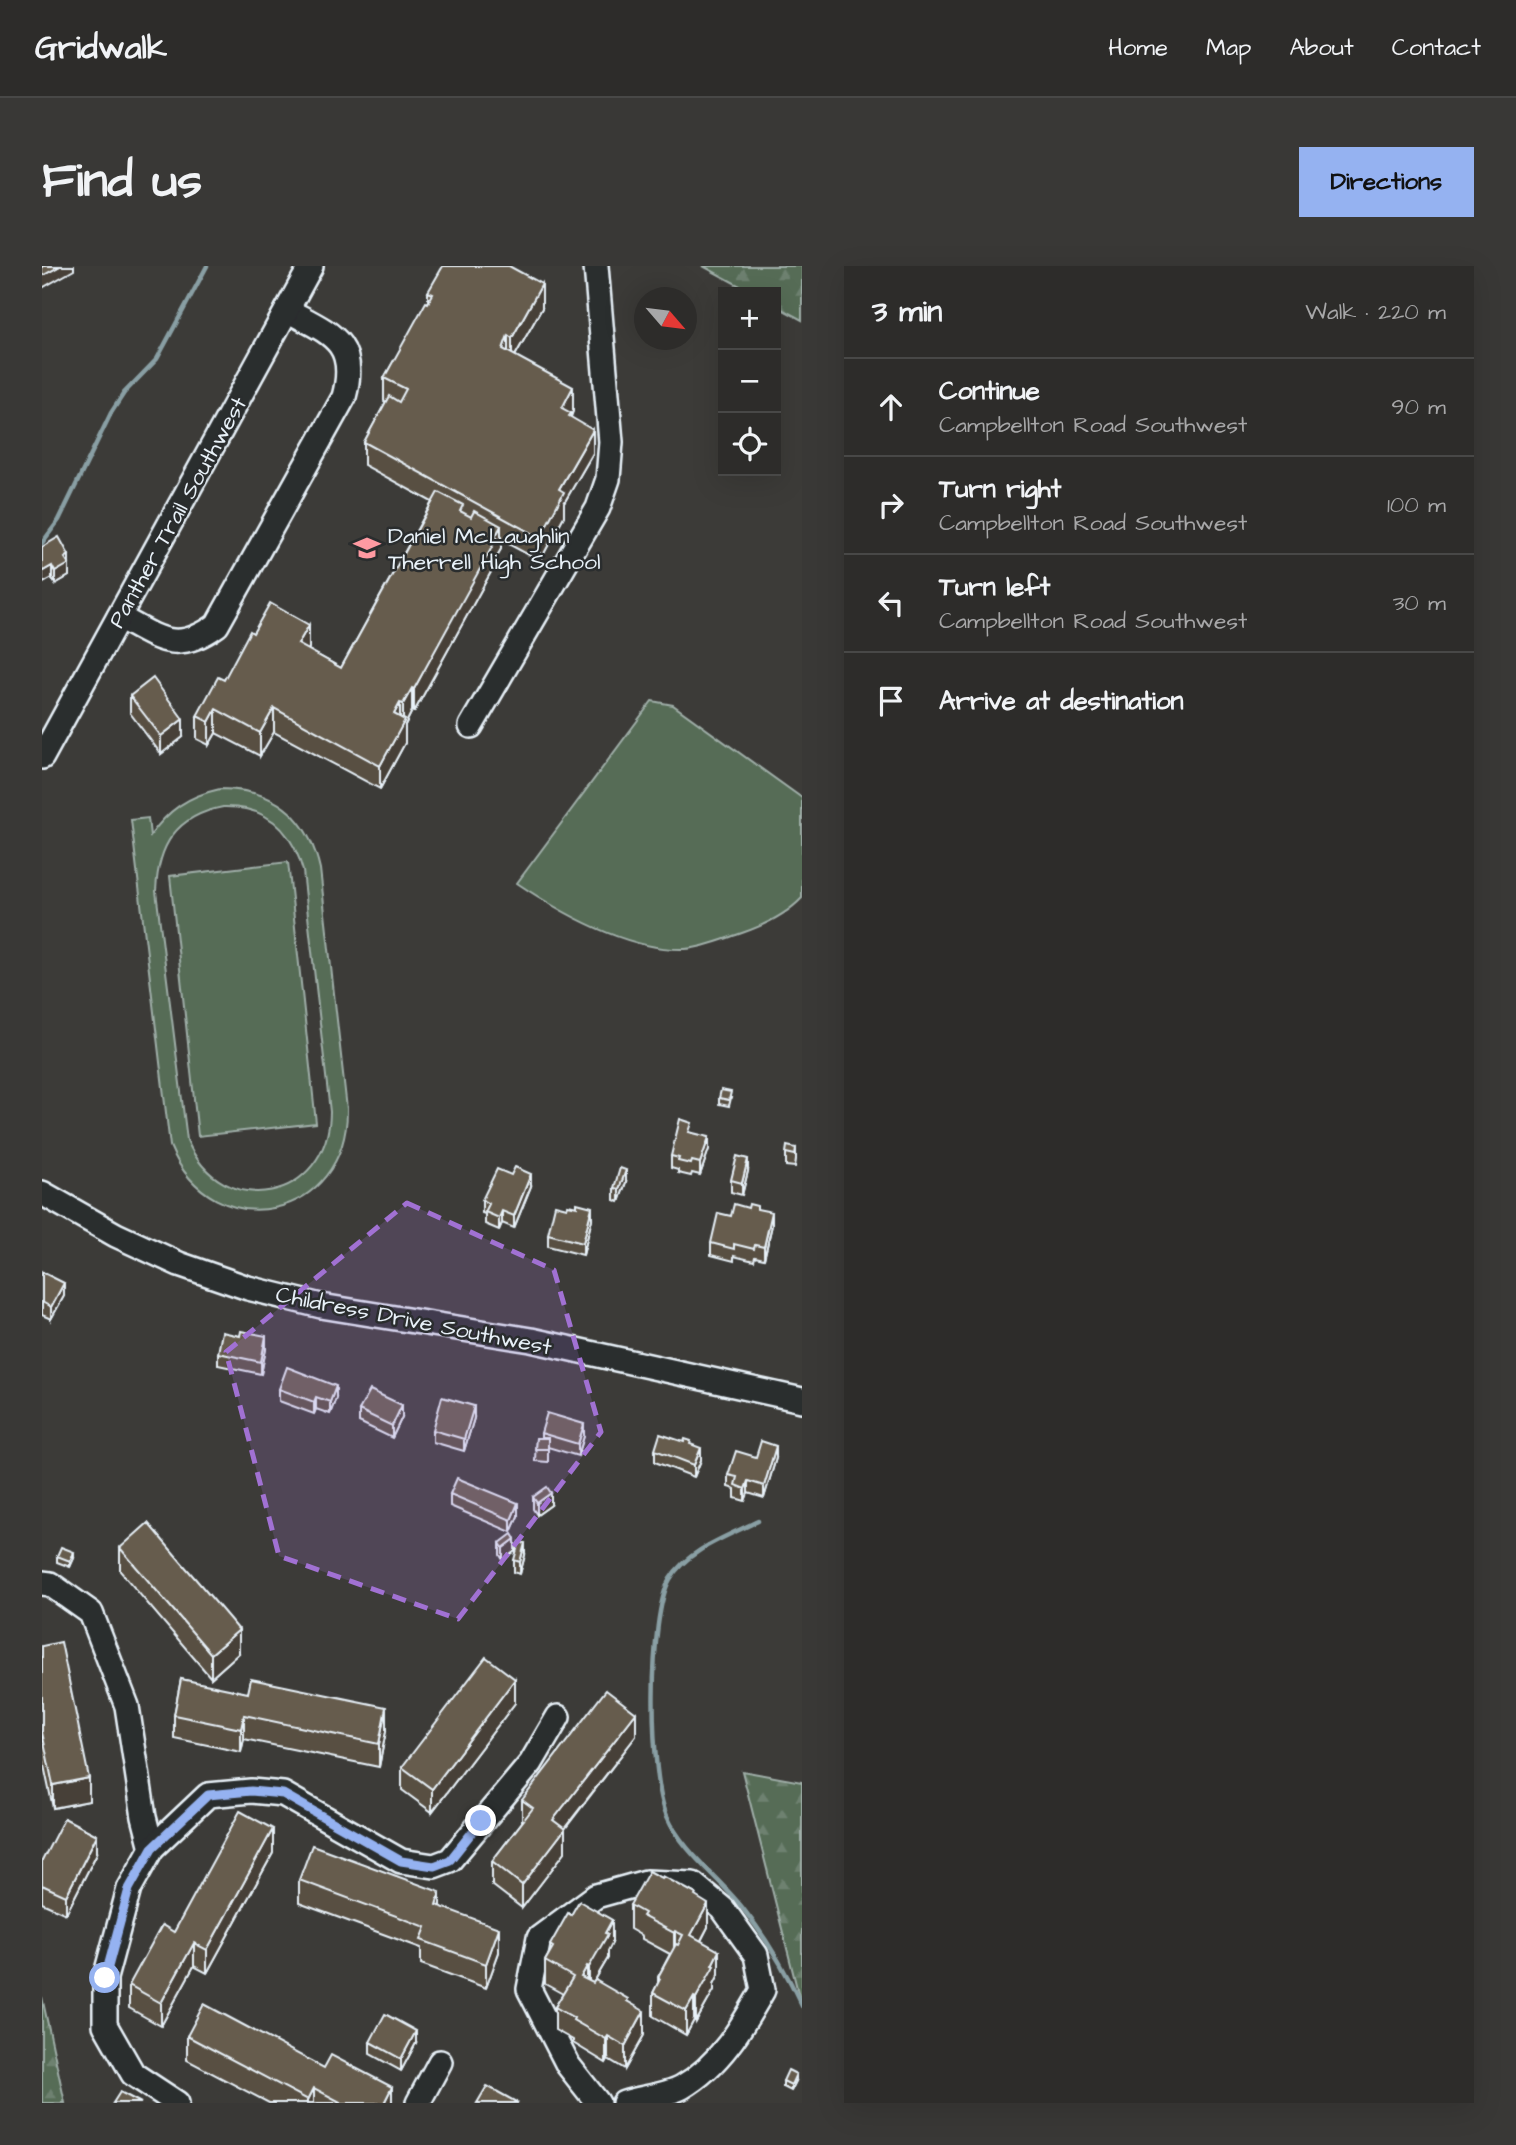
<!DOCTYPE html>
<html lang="en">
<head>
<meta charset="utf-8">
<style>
	body { margin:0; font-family:"Architects Daughter",sans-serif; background:#393836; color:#f1f3f6 }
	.controls { position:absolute; right:21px; top:21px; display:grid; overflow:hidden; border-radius:0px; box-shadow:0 7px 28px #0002 }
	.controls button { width:63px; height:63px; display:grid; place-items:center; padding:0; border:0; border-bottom:2px solid #484847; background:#2d2c2a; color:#f1f3f6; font:35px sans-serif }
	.compass { position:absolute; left:592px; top:21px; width:63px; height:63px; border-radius:50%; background:#2d2c2a; box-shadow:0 7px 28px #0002; rotate:118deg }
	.stop { position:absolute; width:21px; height:21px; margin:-16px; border:5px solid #95b2f1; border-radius:50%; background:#fff }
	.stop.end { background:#95b2f1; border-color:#fff; box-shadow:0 2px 7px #0008 }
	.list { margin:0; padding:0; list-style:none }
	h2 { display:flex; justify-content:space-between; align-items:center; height:91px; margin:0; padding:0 28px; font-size:30px }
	h2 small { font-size:23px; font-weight:400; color:#a7a7a8 }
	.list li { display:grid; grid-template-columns:46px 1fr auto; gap:21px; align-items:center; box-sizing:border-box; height:98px; padding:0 28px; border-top:2px solid #484847 }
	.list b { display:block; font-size:26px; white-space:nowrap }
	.list p { margin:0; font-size:23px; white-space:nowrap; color:#a7a7a8 }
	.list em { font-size:23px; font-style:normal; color:#a7a7a8 }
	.icon { flex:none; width:38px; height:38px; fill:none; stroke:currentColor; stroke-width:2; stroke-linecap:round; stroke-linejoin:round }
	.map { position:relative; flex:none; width:760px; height:1837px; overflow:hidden; border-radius:0px }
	header { display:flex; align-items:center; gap:42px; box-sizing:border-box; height:98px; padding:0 35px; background:#2d2c2a; border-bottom:2px solid #484847 }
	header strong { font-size:33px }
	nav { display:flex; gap:38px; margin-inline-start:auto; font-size:24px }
	.intro { display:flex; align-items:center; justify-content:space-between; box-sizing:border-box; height:168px; padding:0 42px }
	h1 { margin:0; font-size:49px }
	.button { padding:18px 32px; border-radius:0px; background:#95b2f1; color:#111; font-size:24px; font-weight:700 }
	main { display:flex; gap:42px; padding:0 42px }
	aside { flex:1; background:#2d2c2a; border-radius:0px; box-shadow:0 7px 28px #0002 }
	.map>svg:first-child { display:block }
	.forest { fill:url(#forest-firs); stroke:#9faea8; stroke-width:2 }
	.pitch { fill:#566c57; stroke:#9faea8; stroke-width:2; fill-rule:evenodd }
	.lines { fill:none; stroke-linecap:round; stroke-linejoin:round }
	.stream { stroke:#899fa4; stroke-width:4.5 }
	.minor-casing { stroke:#e8f1f8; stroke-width:28 }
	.minor { stroke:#2a2d2e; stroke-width:23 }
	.wall { fill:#584f43; stroke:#e8f1f8; stroke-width:2 }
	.shaded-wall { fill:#474037; stroke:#e8f1f8; stroke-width:2 }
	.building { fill:#665c4e; stroke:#e8f1f8; stroke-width:2 }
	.route { stroke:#95b2f1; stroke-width:9 }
	.marked { fill:#a171d3; fill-opacity:0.2; stroke:#a171d3; stroke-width:5; stroke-dasharray:14 9; stroke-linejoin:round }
	.labels { text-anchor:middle; stroke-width:5; stroke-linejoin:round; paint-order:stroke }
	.street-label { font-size:23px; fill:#e8f1f8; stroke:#2a2d2e }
	.poi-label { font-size:23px; fill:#e8f1f8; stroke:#2a2d2e; text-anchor:start }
</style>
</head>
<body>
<header>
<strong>Gridwalk</strong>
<nav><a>Home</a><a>Map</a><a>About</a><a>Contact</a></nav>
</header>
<div class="intro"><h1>Find us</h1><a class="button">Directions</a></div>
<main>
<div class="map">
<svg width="760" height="1837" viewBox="0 0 760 1837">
	<defs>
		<pattern id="forest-firs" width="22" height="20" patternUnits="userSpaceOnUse" patternTransform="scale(1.75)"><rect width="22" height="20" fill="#566c57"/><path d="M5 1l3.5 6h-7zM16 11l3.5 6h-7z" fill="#6e8170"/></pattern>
	</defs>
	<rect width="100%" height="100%" fill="#3c3b38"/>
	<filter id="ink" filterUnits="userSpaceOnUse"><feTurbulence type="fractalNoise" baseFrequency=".0143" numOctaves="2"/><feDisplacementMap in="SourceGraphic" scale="14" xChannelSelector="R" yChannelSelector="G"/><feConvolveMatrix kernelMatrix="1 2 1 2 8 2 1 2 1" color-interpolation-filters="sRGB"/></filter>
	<g filter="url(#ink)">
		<g class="forest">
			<polygon points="661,0 760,0 760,54 734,40 734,26 709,26"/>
			<polygon points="700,1505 760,1516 760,1742 708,1536"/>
			<polygon points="0,1731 23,1837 0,1837"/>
		</g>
		<g class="pitch">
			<path d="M610,435L631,439L760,532V632C745,648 720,660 700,667C682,673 661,682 643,683C586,685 521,648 475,617Z"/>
			<path d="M178,523C233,523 266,550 278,603L305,843C306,954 171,983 128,880L89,554L106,552L108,570C126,544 146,530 178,523ZM181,541C225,540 250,563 261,605L288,846C287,935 180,957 145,874L114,625C116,579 134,550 181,541Z"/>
			<polygon points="246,596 274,857 156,870 128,610"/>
		</g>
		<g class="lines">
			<g class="stream">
				<polyline points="0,277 17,254 69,147 82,127 115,93 165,0"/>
				<path d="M716,1255C686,1270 645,1284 628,1313C606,1351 607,1510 625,1550C640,1585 676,1611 699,1640C724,1671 744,1705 760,1740"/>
			</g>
			<defs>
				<g id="minor">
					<path d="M77,351C116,372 134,389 175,359L302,131C317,75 287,67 245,44"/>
					<polyline points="429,460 556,242 566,213 569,176 554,0"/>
					<polyline points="0,491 269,0"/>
					<polyline points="0,927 74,969 137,998 206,1022 279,1040 489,1074 760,1134"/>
					<polyline points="0,1317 8,1318 49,1347 85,1440 102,1551 110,1582"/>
					<polyline points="135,1837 91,1808 63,1759 63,1712 87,1623 110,1582 166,1529 209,1525 241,1528 359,1595 392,1600 408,1594 489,1497 516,1451"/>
					<polyline points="376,1837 398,1796"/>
					<path d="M556,1837L526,1799L487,1723L497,1672L554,1630L604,1616L651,1618L681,1643L714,1689L721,1724C700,1761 678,1799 640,1821C626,1829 598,1832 582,1837"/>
				</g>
			</defs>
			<use href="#minor" class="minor-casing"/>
			<use href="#minor" class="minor"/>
		</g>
		<g class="wall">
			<polygon points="386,26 500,42 473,90 531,145 529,151 551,187 522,237 522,250 498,295 459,274 459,283 455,290 455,295 372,446 370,445 363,459 363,477 338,523 232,466 218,490 174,467 167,479 155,473 155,450 182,414 211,367 267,382 266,384 299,402 390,236 322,199 322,176 344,136 342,135 342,112 386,36"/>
			<polygon points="0,281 27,301 27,310 13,318 10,312 1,317 0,315"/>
			<polygon points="88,430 141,471 119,488 88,447"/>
			<polygon points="677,832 689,832 687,840 677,838"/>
			<polygon points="650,867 667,883 658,909 650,907 649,910 636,907 636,904 629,902 629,890"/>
			<polygon points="754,882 754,894 753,901 744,900 744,887"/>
			<polygon points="706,905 700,929 689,926 689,914"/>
			<polygon points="584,916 577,936 572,934 572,922"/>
			<polygon points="489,920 472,962 460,957 457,964 443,958 443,948 440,947 440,934"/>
			<polygon points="525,942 550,953 541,989 506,980 506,968"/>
			<polygon points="706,942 715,943 730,959 722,993 713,991 712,995 692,990 692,995 669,989 669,977 689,950"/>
			<polygon points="0,1006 22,1030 9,1053 0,1049"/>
			<polygon points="198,1070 224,1083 219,1108 176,1099 176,1087"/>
			<polygon points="237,1123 294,1132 288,1148 274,1143 272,1148 237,1135"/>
			<polygon points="317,1144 360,1151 350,1172 317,1156"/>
			<polygon points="432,1152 422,1185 391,1176 391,1164"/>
			<polygon points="499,1167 542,1170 536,1190 506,1181 506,1196 493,1195 494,1172 499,1172"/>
			<polygon points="649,1179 659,1194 652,1211 613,1196 613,1184"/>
			<polygon points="714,1191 734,1192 722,1232 706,1227 703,1235 693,1232 693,1223 686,1221 686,1209"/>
			<polygon points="408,1228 476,1250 469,1266 408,1240"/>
			<polygon points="491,1231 509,1239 495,1249 491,1243"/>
			<polygon points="458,1277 473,1285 461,1294 458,1289"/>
			<polygon points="78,1282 197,1387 169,1412 78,1305"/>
			<polygon points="483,1289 478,1308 472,1306 472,1294"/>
			<polygon points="15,1290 32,1292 28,1301 15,1296"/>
			<polygon points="0,1380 47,1535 11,1542 0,1490"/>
			<polygon points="139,1413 344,1465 337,1501 202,1473 199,1486 132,1472 132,1449"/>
			<polygon points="473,1437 390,1546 360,1524 360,1501"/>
			<polygon points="594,1470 523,1563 523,1586 480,1642 450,1619 450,1595 480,1556 480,1534"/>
			<polygon points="55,1587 24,1648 0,1637 0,1595"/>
			<polygon points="231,1587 165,1707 152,1700 119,1760 87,1742 87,1719 132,1666"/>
			<polygon points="257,1614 398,1641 457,1686 444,1722 379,1698 379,1682 257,1637"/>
			<polygon points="654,1631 666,1661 659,1675 677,1708 672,1718 672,1724 654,1756 652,1754 644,1769 611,1750 611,1727 616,1717 616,1711 628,1688 600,1673 600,1670 588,1663 588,1639"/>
			<polygon points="570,1677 566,1685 566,1692 553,1714 586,1736 602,1769 583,1803 566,1793 564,1797 531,1777 531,1774 513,1764 513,1741 521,1728 503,1718 503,1695 508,1686 508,1679"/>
			<polygon points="145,1770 342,1837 227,1837 145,1794"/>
			<polygon points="328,1776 374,1777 359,1805 328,1788"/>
			<polygon points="741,1815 754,1815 749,1825 741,1821"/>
		</g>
		<g class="shaded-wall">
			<polygon points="18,0 32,0 32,4 0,22 0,10"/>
			<polygon points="500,18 500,42 470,95 470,72"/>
			<polygon points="466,69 466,93 461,83"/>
			<polygon points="531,121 531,145 529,150 529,170 520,142"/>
			<polygon points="551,164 551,187 522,237 522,250 498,295 498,272 517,223"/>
			<polygon points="459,260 459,283 455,290 455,295 372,446 372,423"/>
			<polygon points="27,289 27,310 13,318 13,306 23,292"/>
			<polygon points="10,300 10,312 1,317 1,305"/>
			<polygon points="267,359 267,382 256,401 256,378"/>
			<polygon points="370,422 370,445 363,459 363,477 338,523 338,500 361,457 361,438"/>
			<polygon points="358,437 358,460 352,448"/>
			<polygon points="232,442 232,466 218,490 218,467"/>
			<polygon points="174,443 174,467 167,479 167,456"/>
			<polygon points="141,453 141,471 119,488 119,470"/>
			<polygon points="667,871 667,883 658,909 658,897"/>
			<polygon points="706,893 706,905 700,929 700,917"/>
			<polygon points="584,904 584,916 577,936 577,923"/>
			<polygon points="489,908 489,920 472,962 472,950"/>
			<polygon points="550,941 550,953 541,989 541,977"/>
			<polygon points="460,945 460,957 457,964 457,952"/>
			<polygon points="730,946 730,959 722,993 722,981"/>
			<polygon points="22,1017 22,1030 9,1053 9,1041"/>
			<polygon points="224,1070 224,1083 219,1108 219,1096"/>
			<polygon points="294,1120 294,1132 288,1148 288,1136"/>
			<polygon points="274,1131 274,1143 272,1148 272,1136"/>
			<polygon points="360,1139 360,1151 350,1172 350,1160"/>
			<polygon points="432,1140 432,1152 422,1185 422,1173"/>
			<polygon points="542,1158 542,1170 536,1190 536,1178"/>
			<polygon points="734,1180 734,1192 722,1232 722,1220"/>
			<polygon points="659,1182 659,1194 652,1211 652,1199"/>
			<polygon points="706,1215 706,1227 703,1235 703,1223"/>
			<polygon points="509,1227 509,1239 495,1249 495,1237"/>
			<polygon points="476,1237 476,1250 469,1266 469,1254"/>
			<polygon points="473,1273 473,1285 461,1294 461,1282"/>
			<polygon points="483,1277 483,1289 478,1308 478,1296"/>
			<polygon points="32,1286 32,1292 28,1301 28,1295"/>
			<polygon points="197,1364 197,1387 169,1412 169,1388"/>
			<polygon points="473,1413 473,1437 390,1546 390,1523"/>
			<polygon points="344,1441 344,1465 337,1501 337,1478"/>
			<polygon points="594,1447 594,1470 511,1577 511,1554"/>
			<polygon points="202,1449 202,1473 199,1486 199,1463"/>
			<polygon points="47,1512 47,1535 11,1542 11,1519"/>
			<polygon points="231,1563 231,1587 165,1707 165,1684"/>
			<polygon points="523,1563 523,1586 480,1642 480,1619"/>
			<polygon points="55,1569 55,1587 24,1648 24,1630"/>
			<polygon points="398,1626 398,1649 394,1639"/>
			<polygon points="666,1638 666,1661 649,1693 649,1669"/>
			<polygon points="570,1654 570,1677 566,1685 566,1692 547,1724 547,1701 563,1667"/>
			<polygon points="457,1662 457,1686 444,1722 444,1698"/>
			<polygon points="633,1665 633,1688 632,1690 632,1667"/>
			<polygon points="152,1677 152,1700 119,1760 119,1737"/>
			<polygon points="677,1685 677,1708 672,1718 672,1724 654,1756 654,1732 670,1699"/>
			<polygon points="545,1700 545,1723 539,1711"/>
			<polygon points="652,1731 652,1754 644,1769 644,1745"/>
			<polygon points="602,1745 602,1769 583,1803 583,1780"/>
			<polygon points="374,1765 374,1777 359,1805 359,1793"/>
			<polygon points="566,1770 566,1793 564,1797 564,1773"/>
			<polygon points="754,1808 754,1815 749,1825 749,1819"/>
			<polygon points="350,1821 350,1837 342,1837"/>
			<polygon points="272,1822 272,1837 266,1837 266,1834"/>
		</g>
		<g class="building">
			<polygon points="0,0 18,0 0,10"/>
			<polygon points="401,0 467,0 500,18 470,72 466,69 461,83 531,121 520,142 529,147 527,150 551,164 517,223 522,226 498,272 322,176 347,130 357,136 364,123 342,112 384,36 386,37 391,28 386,26"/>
			<polygon points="396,226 421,239 418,245 429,251 432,245 459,260 453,271 455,272 372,423 370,422 361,438 358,437 352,448 363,454 338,500 232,442 218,467 174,443 167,456 155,450 176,411 182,414 208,365 211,367 228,337 267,359 256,378 299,402"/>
			<polygon points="17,271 27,289 23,292 27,298 13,306 10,300 1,305 0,303 0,281"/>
			<polygon points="111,412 141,453 119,470 88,430"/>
			<polygon points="679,824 689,826 687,834 677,832"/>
			<polygon points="638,853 650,857 647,866 667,871 658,897 650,895 649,898 636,895 637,892 629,890"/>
			<polygon points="745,880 754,882 753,889 744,887"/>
			<polygon points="695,890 706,893 700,917 689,914"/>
			<polygon points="473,901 489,908 472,950 460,945 457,952 443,946 447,938 440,934 455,903 469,909"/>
			<polygon points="578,902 584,904 577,923 572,922"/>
			<polygon points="535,937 550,941 541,977 506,968 513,939 525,942 526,939 535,941"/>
			<polygon points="692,938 706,942 707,938 715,940 715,943 730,946 722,981 713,979 712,983 692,978 692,983 669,977 676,947 689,950"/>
			<polygon points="0,1006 22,1017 9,1041 0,1036"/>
			<polygon points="199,1065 224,1070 219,1096 176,1087 180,1066 198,1070"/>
			<polygon points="245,1101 294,1120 288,1136 274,1131 272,1136 237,1123"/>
			<polygon points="328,1124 360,1139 350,1160 317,1144"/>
			<polygon points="400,1131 432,1140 422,1173 391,1164"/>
			<polygon points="505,1147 542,1158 536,1178 499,1167"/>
			<polygon points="618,1168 642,1176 643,1173 649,1175 648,1178 659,1182 652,1199 613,1184"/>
			<polygon points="494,1172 506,1172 506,1183 493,1183"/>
			<polygon points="719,1175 734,1180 722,1220 706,1215 703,1223 693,1219 695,1211 686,1209 694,1185 714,1191"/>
			<polygon points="415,1212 476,1237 469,1254 408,1228"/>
			<polygon points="505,1221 509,1227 495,1237 491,1231"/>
			<polygon points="106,1257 197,1364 169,1388 78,1282"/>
			<polygon points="470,1268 473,1273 461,1282 458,1277"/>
			<polygon points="477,1276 483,1277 478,1296 472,1294"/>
			<polygon points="19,1281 32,1286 28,1295 15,1290"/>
			<polygon points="19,1376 47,1512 11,1519 0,1466 0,1380"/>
			<polygon points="444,1391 473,1413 390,1523 360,1501"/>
			<polygon points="139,1413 206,1427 209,1413 344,1441 337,1478 202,1449 199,1463 132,1449"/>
			<polygon points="564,1424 594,1447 511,1554 523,1563 480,1619 450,1595 491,1542 480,1534"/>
			<polygon points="198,1545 231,1563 165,1684 152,1677 119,1737 87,1719 120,1659 132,1666"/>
			<polygon points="22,1552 55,1569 24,1630 0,1619 0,1595"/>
			<polygon points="270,1579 398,1626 394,1639 457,1662 444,1698 379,1674 384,1661 257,1614"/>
			<polygon points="607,1605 620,1612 621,1610 654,1628 653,1630 666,1638 649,1669 677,1685 670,1699 672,1700 654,1732 652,1731 644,1745 611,1727 618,1713 616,1711 634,1678 636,1679 641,1669 633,1665 632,1667 600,1650 602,1647 588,1639"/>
			<polygon points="537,1635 570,1654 563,1667 566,1668 547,1701 545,1700 539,1711 551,1717 553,1714 586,1733 585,1735 602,1745 583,1780 566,1770 564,1773 531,1754 532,1752 513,1741 531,1711 503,1695 511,1681 508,1679 526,1647 529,1649"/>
			<polygon points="162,1738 282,1802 289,1789 350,1821 342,1837 300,1837 272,1822 266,1834 145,1770"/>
			<polygon points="343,1748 374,1765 359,1793 328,1776"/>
			<polygon points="746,1804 754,1808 749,1819 741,1815"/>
			<polygon points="445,1820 476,1837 435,1837"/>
			<polygon points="78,1826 99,1837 71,1837"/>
		</g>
	</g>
	<g class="lines" filter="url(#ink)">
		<polyline class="route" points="63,1712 87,1623 110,1582 166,1529 209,1525 241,1528 359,1595 392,1600 408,1594 439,1555"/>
	</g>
	<path class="marked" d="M365,937L512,1004L559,1166L416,1353L237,1290L184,1086Z"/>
	<defs>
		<symbol id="school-bare" viewBox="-9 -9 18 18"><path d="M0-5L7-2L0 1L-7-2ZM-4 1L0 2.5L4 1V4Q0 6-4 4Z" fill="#ff9aa2" stroke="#2a2d2e" stroke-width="2.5" paint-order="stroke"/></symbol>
	</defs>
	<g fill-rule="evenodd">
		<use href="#school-bare" x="306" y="263" width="38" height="38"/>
	</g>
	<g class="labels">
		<g class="street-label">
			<text transform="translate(135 246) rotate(-61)" y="8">Panther Trail Southwest</text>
			<text transform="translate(372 1054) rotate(11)" y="8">Childress Drive Southwest</text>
		</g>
		<g class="poi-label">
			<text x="346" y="277">Daniel McLaughlin<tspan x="346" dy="26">Therrell High School</tspan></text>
		</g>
	</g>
</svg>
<div class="controls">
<button>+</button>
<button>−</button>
<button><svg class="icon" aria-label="locate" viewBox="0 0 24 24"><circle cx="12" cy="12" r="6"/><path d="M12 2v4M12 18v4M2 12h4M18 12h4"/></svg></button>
</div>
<svg class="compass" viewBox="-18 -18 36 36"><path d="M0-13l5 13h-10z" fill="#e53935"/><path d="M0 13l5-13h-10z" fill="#a7a7a8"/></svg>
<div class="stop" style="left:63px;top:1712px"></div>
<div class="stop end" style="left:439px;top:1555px"></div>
</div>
<aside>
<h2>3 min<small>Walk · 220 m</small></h2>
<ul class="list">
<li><svg class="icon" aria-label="ahead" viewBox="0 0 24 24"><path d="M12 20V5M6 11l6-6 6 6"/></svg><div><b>Continue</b><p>Campbellton Road Southwest</p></div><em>90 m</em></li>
<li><svg class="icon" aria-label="right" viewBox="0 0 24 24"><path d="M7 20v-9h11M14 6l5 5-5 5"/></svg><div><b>Turn right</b><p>Campbellton Road Southwest</p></div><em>100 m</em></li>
<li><svg class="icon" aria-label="left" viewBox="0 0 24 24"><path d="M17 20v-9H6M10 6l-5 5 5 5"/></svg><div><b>Turn left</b><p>Campbellton Road Southwest</p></div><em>30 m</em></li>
<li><svg class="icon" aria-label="arrive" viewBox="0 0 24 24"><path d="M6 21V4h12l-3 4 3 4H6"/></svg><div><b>Arrive at destination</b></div></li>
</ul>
</aside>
</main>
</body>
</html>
